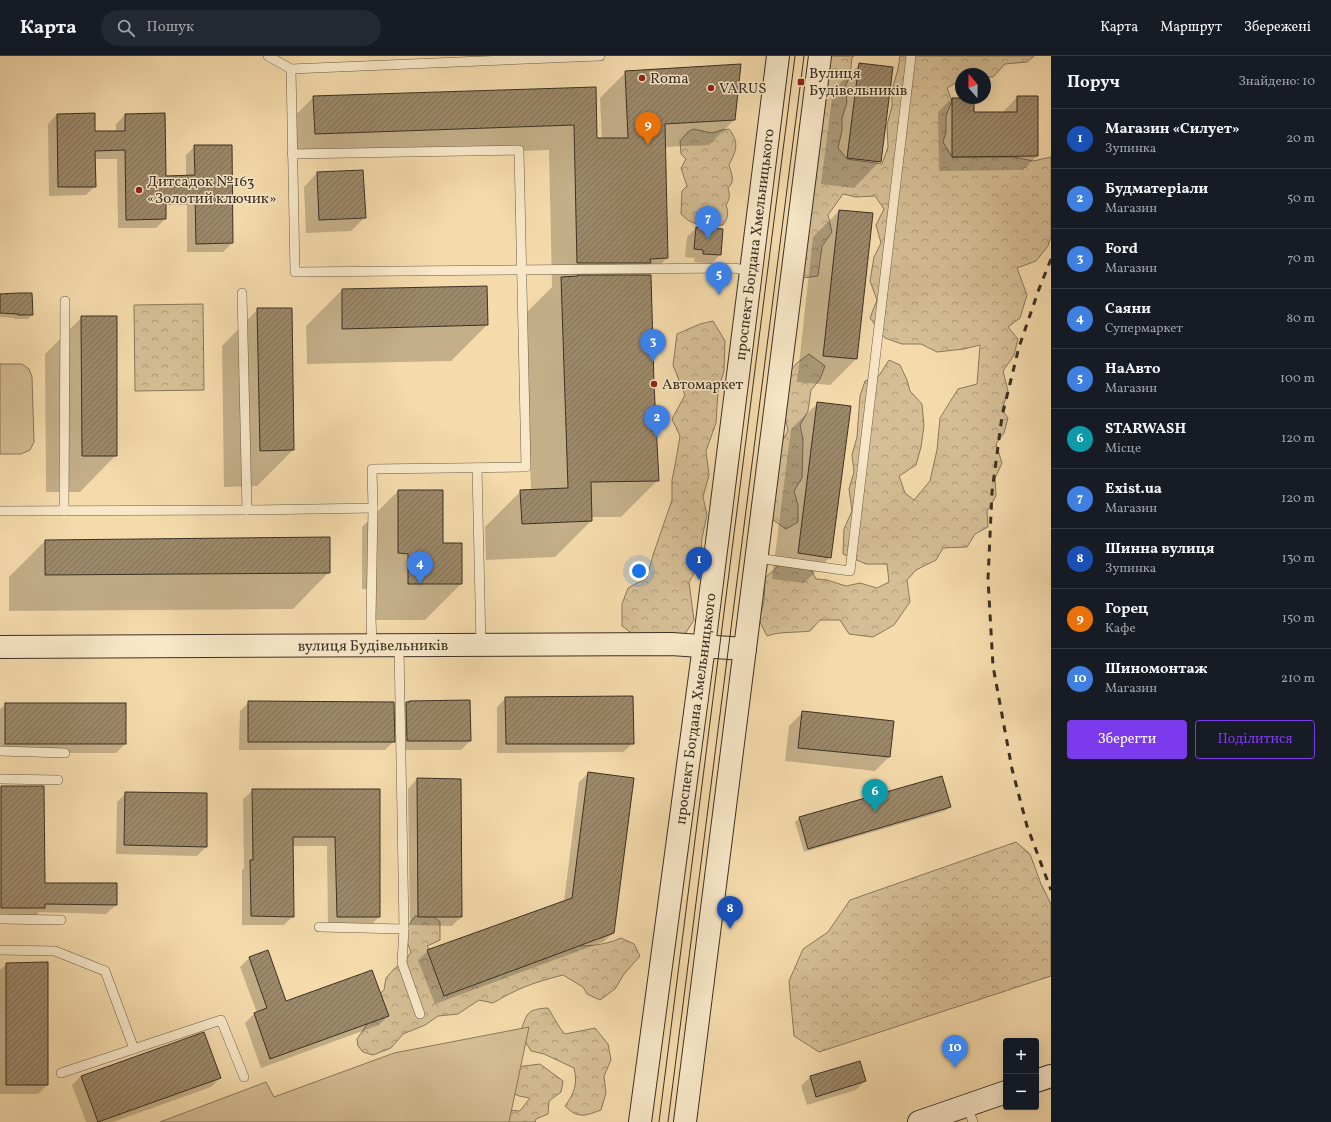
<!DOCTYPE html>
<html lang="uk">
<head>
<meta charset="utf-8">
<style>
	body { margin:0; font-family:Vollkorn,serif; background:#242831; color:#f1f3f6 }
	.controls { position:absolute; right:12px; bottom:12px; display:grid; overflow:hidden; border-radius:4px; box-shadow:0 4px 16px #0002 }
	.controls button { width:36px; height:36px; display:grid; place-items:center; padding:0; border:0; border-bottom:1px solid #363941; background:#171b24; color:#f1f3f6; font:20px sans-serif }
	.compass { position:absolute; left:955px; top:12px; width:36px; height:36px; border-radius:50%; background:#171b24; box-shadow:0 4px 16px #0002; rotate:340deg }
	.you { position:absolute; left:639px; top:515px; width:14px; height:14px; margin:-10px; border:3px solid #fff; border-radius:50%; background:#1a73e8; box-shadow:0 0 0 6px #1a73e833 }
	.badge { display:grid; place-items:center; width:26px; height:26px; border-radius:50%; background:#7c3aed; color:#fff; font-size:13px; font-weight:700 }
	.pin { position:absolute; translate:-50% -33px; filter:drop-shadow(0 1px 2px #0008) }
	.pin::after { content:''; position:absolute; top:21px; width:14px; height:12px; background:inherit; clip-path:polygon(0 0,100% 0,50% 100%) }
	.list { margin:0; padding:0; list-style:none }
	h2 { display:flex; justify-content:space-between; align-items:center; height:52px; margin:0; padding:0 16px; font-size:17px }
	h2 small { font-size:13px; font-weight:400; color:#9ea1a6 }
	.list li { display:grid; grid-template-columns:26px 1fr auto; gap:12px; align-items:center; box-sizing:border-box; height:60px; padding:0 16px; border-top:1px solid #363941 }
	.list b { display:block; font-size:15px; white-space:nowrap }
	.list p { margin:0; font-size:13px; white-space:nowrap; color:#9ea1a6 }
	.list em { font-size:13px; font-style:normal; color:#9ea1a6 }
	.actions { display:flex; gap:8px; padding:12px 16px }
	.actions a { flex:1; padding:9px 0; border:1px solid #7c3aed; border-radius:4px; text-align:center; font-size:14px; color:#7c3aed }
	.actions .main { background:#7c3aed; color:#fff }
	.icon { flex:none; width:22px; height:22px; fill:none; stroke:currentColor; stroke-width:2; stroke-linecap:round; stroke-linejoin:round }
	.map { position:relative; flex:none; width:1051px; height:1066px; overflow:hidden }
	header { display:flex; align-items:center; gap:24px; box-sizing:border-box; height:56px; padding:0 20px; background:#171b24; border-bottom:1px solid #363941 }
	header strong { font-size:19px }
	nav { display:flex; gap:22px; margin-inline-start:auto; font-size:14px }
	.search { width:280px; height:36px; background:#242831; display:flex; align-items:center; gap:10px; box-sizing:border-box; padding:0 14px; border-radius:22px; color:#9ea1a6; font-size:15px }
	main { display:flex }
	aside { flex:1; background:#171b24 }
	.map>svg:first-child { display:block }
	.forest { fill:url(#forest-crowns); stroke:#88785c }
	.garden { fill:#d5be95; stroke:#88785c }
	.shadow { fill:#0003 }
	.building { fill:url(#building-hatch); stroke:#3b3124 }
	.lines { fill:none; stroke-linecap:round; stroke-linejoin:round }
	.lane-casing { stroke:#6a5c46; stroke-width:10 }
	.secondary-casing { stroke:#3b3124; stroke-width:24 }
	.lane { stroke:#f8e8c9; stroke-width:9 }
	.secondary { stroke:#f8e8c9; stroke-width:22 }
	.tram { stroke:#3b3124; stroke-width:1 }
	.rail { stroke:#3b3124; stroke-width:3; stroke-dasharray:7 7; stroke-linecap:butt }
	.poi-dot { fill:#8f2418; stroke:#f8e8c9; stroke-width:1.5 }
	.labels { text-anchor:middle; stroke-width:3; stroke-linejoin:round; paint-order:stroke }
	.poi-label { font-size:15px; fill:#3b3124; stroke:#f8e8c9; text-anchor:start }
	.street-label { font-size:15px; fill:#3b3124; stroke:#f8e8c9 }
</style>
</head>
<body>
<header>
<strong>Карта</strong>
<div class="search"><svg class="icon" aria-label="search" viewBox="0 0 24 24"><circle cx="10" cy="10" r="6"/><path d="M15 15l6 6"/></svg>Пошук</div>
<nav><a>Карта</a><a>Маршрут</a><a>Збережені</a></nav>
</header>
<main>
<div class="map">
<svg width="1051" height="1066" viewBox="0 0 1051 1066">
	<defs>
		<pattern id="forest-crowns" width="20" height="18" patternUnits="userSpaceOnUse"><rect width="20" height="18" fill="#d5be95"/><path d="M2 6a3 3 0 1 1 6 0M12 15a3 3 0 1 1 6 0" fill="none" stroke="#ae9b79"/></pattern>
		<pattern id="building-hatch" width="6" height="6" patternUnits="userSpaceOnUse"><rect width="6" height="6" fill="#9c896b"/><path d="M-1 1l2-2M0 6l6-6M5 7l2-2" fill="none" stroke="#807158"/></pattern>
	</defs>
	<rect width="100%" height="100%" fill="#f5dbac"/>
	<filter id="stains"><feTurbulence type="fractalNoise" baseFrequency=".005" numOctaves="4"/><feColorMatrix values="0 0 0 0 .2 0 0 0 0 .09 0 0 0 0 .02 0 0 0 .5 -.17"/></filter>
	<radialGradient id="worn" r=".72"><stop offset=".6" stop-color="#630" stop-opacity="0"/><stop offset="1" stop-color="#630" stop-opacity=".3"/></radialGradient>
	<g class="forest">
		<path d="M830,0H854L852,2L850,20L845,31L847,46L842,62V74L838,92L847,103L882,108L888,91L887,69L892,50V34L898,13L900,0H1034L1027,6L1005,8L993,21H985V18H961V24L947,32L952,45L946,60V76L943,86L952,101H1014L1033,105L1051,101V180L1048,190L1036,205L1017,212L1027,239L1020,262L1008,271L1018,283L1014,299L1003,315L1008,335L1002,354L1008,362L1004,377L996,388L1002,407L995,422L996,440L987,455L988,471L975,478L967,491L943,492L936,504L916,514L907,524L910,546L894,569L873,581L849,578L840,564H820L810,575C796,577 781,575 767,580L759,564L764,546L765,522L778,510L794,503L807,507L816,523L827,524L846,530L860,527L877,532L889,526L887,508H866L843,498L844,473L852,455L849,433L854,416L852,399L857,381L860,340L865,325L879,320L889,304L900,309L907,324L910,335L922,348L924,370L921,391L916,409L899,420L905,437L914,444L930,425L937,394L940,362L958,333L977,328L980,289L964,293L937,296L921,288H902L885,282L870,262L877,244L870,225L874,201L881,187L876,169L884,153L875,140L856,141L843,138L828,159L832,176L822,190L818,220L803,222Z"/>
		<path d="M693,73L712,77L722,74L729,73C740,87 736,95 729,109C731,117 736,125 728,132C730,139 730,143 726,149C729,157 728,162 723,169L710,170L706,167C694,169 689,166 681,158L682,135L687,130L681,112L686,103L681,98L680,85L688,76Z"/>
		<polygon points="203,248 204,334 135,335 134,249"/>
		<polygon points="713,265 725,285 724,315 718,335 716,367 706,395 709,419 703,441 707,459 702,482 700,508 689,526 694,564 681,584 641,584 622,570 622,548 628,532 647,522 653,499 672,444 672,424 676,404 680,380 672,363 685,339 673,309 677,278 700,268"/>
		<polygon points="809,298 825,310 820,323 811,334 808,355 800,369 803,383 802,422 794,435 798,449 798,466 786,473 773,464 770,450 780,388 788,375 784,356 785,321 797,307"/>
		<polygon points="1016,786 1030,798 1041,828 1051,848 1051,920 819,996 794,980 789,925 803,893 828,876 850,844"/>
		<path d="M415,860L434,861L440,866V884L427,890L437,903L565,889C584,891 603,890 621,882L634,888L640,900L624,918L615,933L600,944L587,938L583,931L563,919C535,926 518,932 493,947L479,944L458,958L438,960L425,969L403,978L391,992L373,999L363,996L358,990L357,983L370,964L374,943L384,934L386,922L394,913L405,905L411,896L407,886L406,873Z"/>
		<path d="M548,952L560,972L565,978L595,972L608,988L611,1004L604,1020L606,1037L601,1054C585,1060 578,1063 565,1050C574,1038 578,1028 574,1012L544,998L531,995L520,977C527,958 526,953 548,952Z"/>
		<polygon points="540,1008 563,1025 561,1036 549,1045 548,1058 536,1063 535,1066 497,1066 505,1054 520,1055 530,1042 519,1040 508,1035 516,1011"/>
	</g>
	<g class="garden">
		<polygon points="0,308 22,308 29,313 32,321 34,386 30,394 21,398 0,398"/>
		<polygon points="529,971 509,1066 160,1066 266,1026 274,1041 394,997"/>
	</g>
	<g class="shadow">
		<polygon points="860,8 880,105 854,132 821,128 833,34"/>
		<polygon points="626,16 734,64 709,89 664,91 667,202 650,219 653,328 658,424 621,461 591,461 591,465 555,501 486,504 485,471 521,435 531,434 525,258 552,231 549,94 290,103 288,66 314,41 595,32 596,84 602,83 600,42"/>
		<polygon points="1017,41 1037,100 1023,114 939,115 938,56 952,42 973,42 973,57 1004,57 1004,55"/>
		<polygon points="57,58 94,76 116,76 116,68 125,59 165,121 186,120 186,99 195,90 232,187 223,196 187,196 187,149 165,149 165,163 156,172 118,172 117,103 94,103 95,130 86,139 49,140 48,68"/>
		<polygon points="317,117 365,161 351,175 306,177 304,131"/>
		<polygon points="839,155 856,303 830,329 797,326 813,181"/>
		<polygon points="696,172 720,199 711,208 694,206 695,202 685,201 687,181"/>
		<polygon points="342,234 487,269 451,305 307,308 306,270"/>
		<polygon points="0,239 32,259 28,263 14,263 14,262 0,261"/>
		<polygon points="258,253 291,253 293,394 257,430 224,431 222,290"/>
		<polygon points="82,261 116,399 80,436 46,436 45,298"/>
		<polygon points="818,347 830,501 804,527 772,523 791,373"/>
		<polygon points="398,435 442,488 461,528 425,564 372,564 372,533 362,533 362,471"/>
		<polygon points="329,482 329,516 293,553 9,555 9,521 45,485"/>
		<polygon points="506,642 633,687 623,696 497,697 497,651"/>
		<polygon points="249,646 394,685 385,694 239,694 240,655"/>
		<polygon points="409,646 470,685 461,694 398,694 397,656 406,647"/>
		<polygon points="6,648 125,688 116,697 0,697 0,653"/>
		<polygon points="803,656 893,666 889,701 875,715 785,705 789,670"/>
		<polygon points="588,717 632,723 613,877 603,886 435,948 418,904 428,895 564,846 579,726"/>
		<polygon points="941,721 950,751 945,755 804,796 795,766 799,762"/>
		<polygon points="417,723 461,861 452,870 410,869 408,733"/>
		<polygon points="2,731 44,828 116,849 106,858 39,856 35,861 0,861 0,732"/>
		<polygon points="253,734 379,734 379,861 370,870 328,870 327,790 293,790 293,860 284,869 242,869 242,814 244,812 243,743"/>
		<polygon points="126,737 206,791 197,800 116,798 117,746"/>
		<polygon points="267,895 286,946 388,960 379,969 261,1012 245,967 254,958 257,957 240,911 249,902"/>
		<polygon points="7,908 47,1029 38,1038 0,1038 0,914"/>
		<polygon points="860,1006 865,1025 856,1034 807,1049 801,1030 810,1021"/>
		<polygon points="81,1020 220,1022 211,1031 113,1066 86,1066 72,1029"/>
	</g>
	<g class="building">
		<polygon points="859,7 893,11 881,106 847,102"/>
		<polygon points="741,8 735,64 665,68 668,202 650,203 651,207 577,207 574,69 315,78 313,40 596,31 597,82 628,82 625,15"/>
		<polygon points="1017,40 1038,40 1038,100 952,101 952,42 974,42 974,56 1017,56"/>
		<polygon points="95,57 95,75 125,75 125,58 165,57 166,120 195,119 194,89 232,89 233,187 196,188 195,140 166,141 166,163 126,164 125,94 95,95 96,131 58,131 57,58"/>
		<polygon points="363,114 366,162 319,164 317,116"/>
		<polygon points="839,154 873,157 857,303 823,300"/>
		<polygon points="696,171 723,173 721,199 703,198 703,194 694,193"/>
		<polygon points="577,219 651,219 654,328 659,425 591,426 592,465 522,468 520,434 568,432 561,221 578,220"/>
		<polygon points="487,230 488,269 342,273 342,233"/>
		<polygon points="18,237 32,237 33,259 18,259 18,258 0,257 0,238"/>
		<polygon points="257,252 292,252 294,394 260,395"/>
		<polygon points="81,260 117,260 117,400 82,400"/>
		<polygon points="817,346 851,350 831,502 798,497"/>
		<polygon points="398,434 443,434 443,487 462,487 462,528 408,528 408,498 398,497"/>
		<polygon points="330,481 330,517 45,519 45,484"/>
		<polygon points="633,640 634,688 506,688 505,641"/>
		<polygon points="470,644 471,685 407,685 406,646 409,646 409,645"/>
		<polygon points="248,645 394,646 395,686 248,686"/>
		<rect x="5" y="647" width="121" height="41"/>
		<polygon points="802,655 894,665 890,701 798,692"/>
		<polygon points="588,716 634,722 614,877 444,940 427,894 572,842"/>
		<polygon points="942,720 951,751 808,793 799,761"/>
		<polygon points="417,722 461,723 462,861 418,861"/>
		<polygon points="1,730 44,730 45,827 117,827 117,849 45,848 45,852 1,852"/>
		<polygon points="252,733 380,733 380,861 337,861 335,781 293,781 294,861 251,860 250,804 253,804"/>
		<polygon points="125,736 207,737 207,791 124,789"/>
		<polygon points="268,894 286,945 372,914 389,960 270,1003 254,957 267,952 249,901"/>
		<polygon points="48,906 48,1029 6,1029 6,907"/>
		<polygon points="204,976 221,1022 98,1066 81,1020"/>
		<polygon points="860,1005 866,1025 816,1041 810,1020"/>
	</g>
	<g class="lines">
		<defs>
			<g id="lane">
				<polyline points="268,0 291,13 600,0"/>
				<polyline points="291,13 295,216 733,212 752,215"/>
				<polyline points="242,237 247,454"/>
				<polyline points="477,412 481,589"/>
				<polyline points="0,455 247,454 373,452 372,413 526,411 519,94 292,98"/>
				<polyline points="64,455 65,245"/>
				<polyline points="756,502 850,515 911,0"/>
				<polyline points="372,590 371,561 373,452"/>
				<polyline points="399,590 404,873 402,907 420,958"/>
				<polyline points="0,695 65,697"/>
				<polyline points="0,723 58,724"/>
				<polyline points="0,863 61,864"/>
				<polyline points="319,871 404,873"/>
				<polyline points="0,894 55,895 105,915 134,993"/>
				<polyline points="61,1017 221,964 244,1021"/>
				<polyline points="967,1050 973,1066"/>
			</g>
			<g id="secondary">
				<path id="s1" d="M0,591L671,588L745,593"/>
				<polyline points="1036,1025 1051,1020"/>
				<path id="s2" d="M640,1066L704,590L778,0"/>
				<polyline points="685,1066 820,0"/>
				<polyline points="919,1066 1006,1036"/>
			</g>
		</defs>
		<use href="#lane" class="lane-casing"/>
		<use href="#secondary" class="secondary-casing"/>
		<use href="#lane" class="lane"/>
		<use href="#secondary" class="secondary"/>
		<g class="tram">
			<polyline points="659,1066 795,0"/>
			<polyline points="668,1066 804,0"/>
		</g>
		<polyline class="rail" points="1051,203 1039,233 1019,291 1002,360 992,436 988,523 993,610 1012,713 1027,770 1051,834"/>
	</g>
	<g class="poi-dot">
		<circle cx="642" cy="22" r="4"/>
		<rect x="797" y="22" width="8" height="8" rx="2"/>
		<circle cx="711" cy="32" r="4"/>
		<circle cx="139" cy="134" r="4"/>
		<circle cx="654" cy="328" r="4"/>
	</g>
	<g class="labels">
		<g class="poi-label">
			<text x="809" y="22">Вулиця<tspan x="809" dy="17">Будівельників</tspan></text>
			<text x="650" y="27">Roma</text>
			<text x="719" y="37">VARUS</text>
			<text x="147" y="130">Дитсадок №163<tspan x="147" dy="17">«Золотий ключик»</tspan></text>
			<text x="662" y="333">Автомаркет</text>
		</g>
		<g class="street-label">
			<text dy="5" stroke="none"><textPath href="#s2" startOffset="885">проспект Богдана Хмельницького</textPath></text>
			<text dy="5" stroke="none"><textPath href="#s1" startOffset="373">вулиця Будівельників</textPath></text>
			<text dy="5" stroke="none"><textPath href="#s2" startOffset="417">проспект Богдана Хмельницького</textPath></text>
		</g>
	</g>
	<rect width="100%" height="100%" filter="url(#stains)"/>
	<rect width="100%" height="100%" fill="url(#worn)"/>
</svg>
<div class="controls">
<button>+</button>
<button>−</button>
</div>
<svg class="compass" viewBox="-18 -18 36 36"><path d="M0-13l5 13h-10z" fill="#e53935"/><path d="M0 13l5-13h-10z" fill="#9ea1a6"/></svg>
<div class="you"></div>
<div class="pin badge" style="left:699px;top:524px;background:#1a4fb4">1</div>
<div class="pin badge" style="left:657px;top:382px;background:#3f7fe0">2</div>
<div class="pin badge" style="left:653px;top:306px;background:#3f7fe0">3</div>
<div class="pin badge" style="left:420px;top:528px;background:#3f7fe0">4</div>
<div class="pin badge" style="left:719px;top:239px;background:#3f7fe0">5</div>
<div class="pin badge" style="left:875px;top:756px;background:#0f9aa8">6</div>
<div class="pin badge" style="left:708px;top:183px;background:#3f7fe0">7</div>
<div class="pin badge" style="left:730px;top:873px;background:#1a4fb4">8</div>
<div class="pin badge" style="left:648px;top:89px;background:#e8710a">9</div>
<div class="pin badge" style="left:955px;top:1012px;background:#3f7fe0">10</div>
</div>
<aside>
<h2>Поруч<small>Знайдено: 10</small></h2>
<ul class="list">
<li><span class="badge" style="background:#1a4fb4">1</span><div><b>Магазин «Силует»</b><p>Зупинка</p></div><em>20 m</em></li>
<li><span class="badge" style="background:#3f7fe0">2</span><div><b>Будматеріали</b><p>Магазин</p></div><em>50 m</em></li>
<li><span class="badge" style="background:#3f7fe0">3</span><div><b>Ford</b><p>Магазин</p></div><em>70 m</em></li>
<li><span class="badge" style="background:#3f7fe0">4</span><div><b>Саяни</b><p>Супермаркет</p></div><em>80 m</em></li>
<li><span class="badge" style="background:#3f7fe0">5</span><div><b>НаАвто</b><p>Магазин</p></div><em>100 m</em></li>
<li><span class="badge" style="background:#0f9aa8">6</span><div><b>STARWASH</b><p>Місце</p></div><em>120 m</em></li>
<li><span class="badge" style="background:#3f7fe0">7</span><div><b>Exist.ua</b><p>Магазин</p></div><em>120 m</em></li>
<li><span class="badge" style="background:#1a4fb4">8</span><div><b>Шинна вулиця</b><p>Зупинка</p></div><em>130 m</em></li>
<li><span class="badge" style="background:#e8710a">9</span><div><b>Горец</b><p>Кафе</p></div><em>150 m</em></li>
<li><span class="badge" style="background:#3f7fe0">10</span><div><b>Шиномонтаж</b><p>Магазин</p></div><em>210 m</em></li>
</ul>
<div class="actions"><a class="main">Зберегти</a><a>Поділитися</a></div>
</aside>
</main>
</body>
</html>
